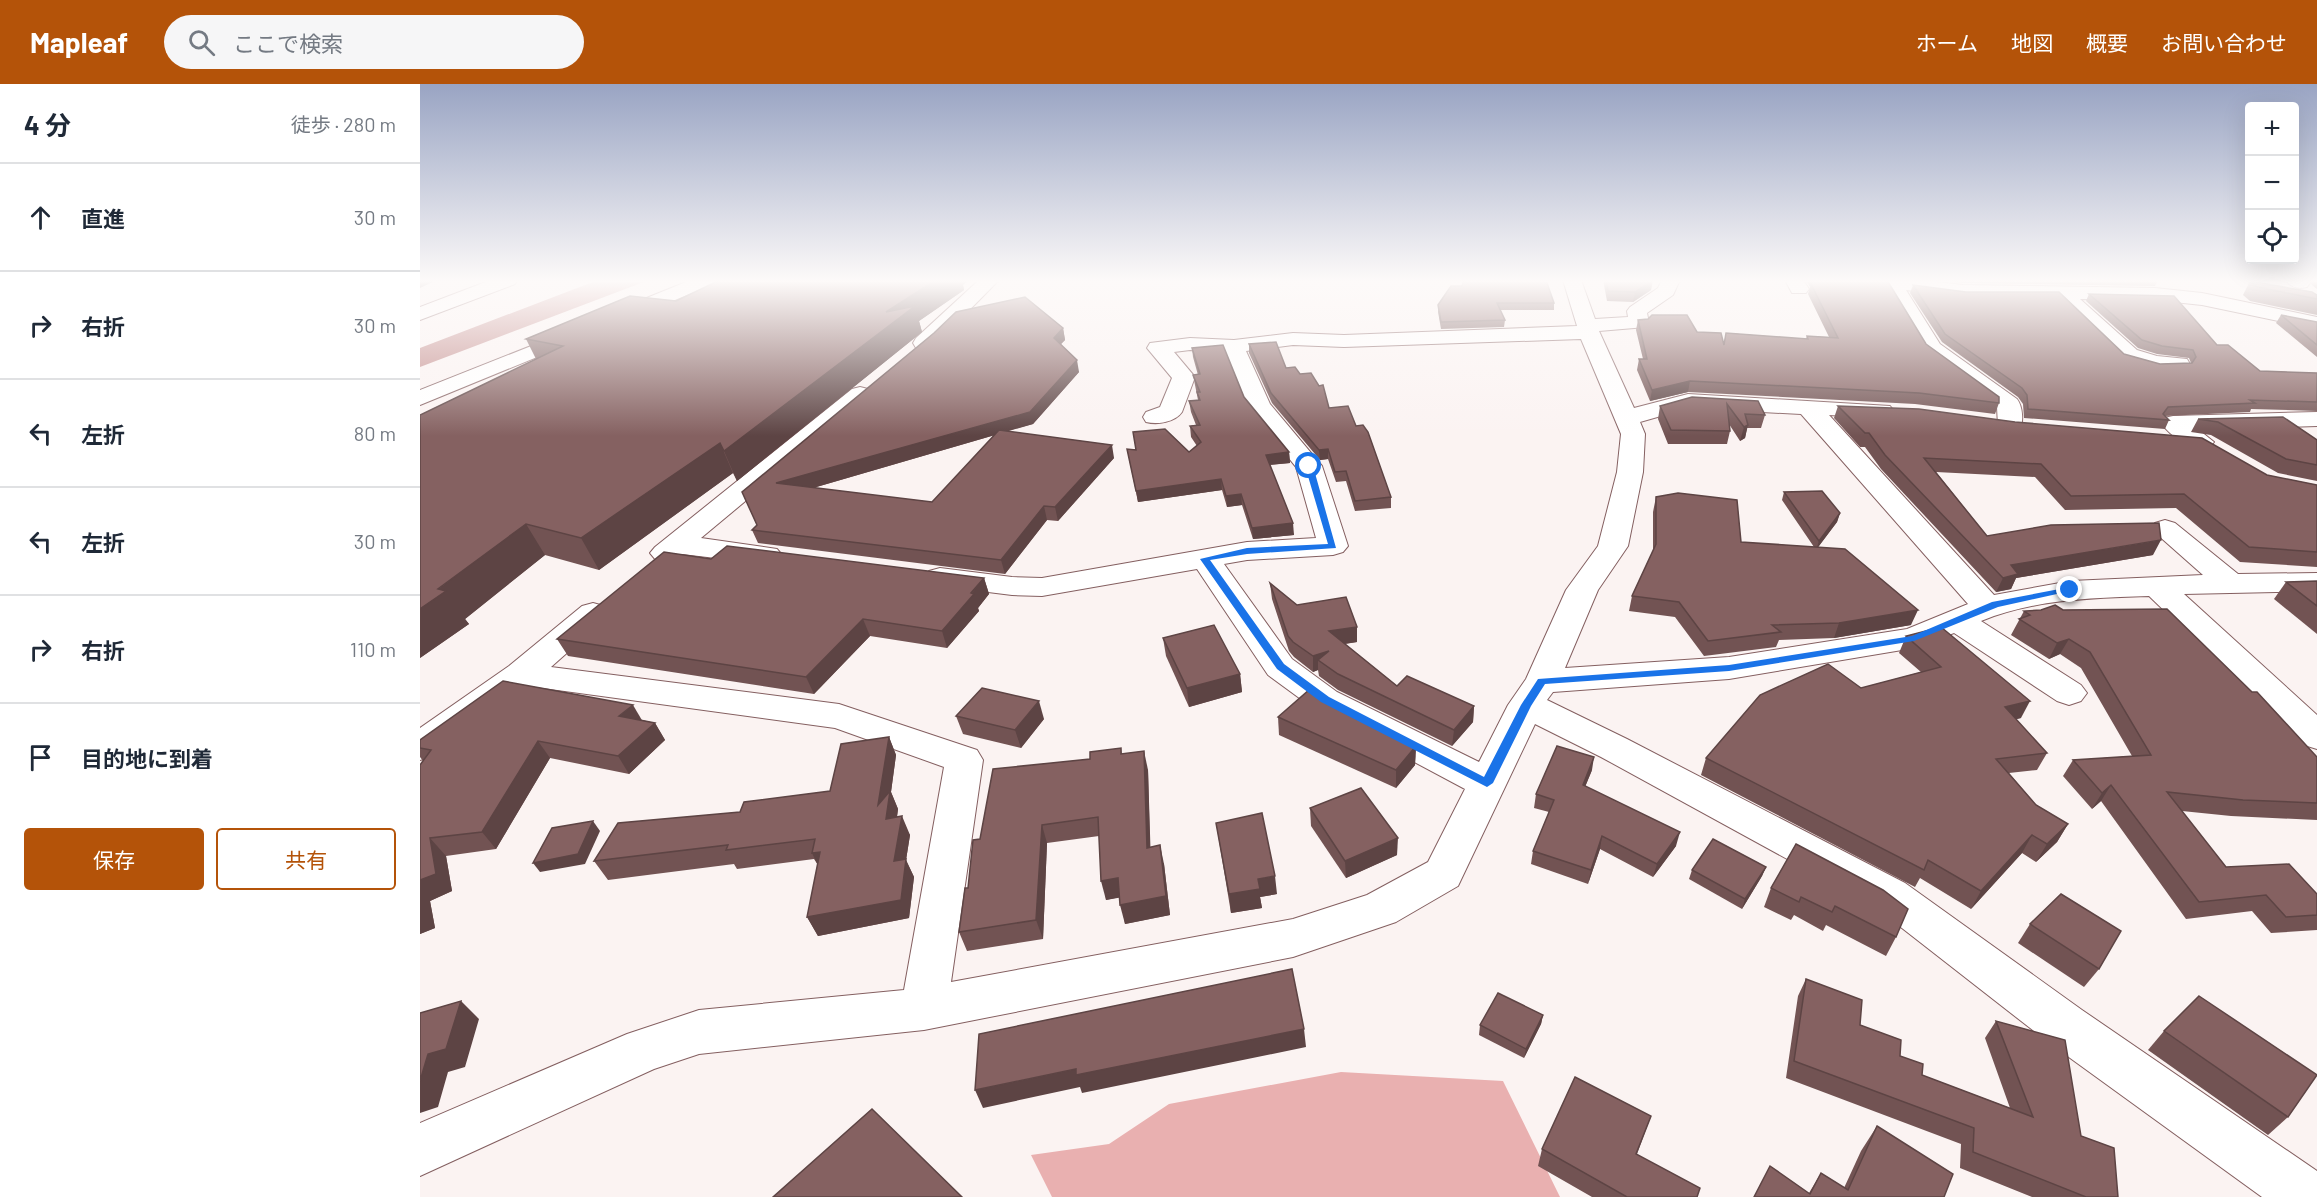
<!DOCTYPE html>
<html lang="ja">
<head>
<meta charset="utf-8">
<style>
	body { margin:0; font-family:Barlow,"Noto Sans JP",sans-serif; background:#f6f6f7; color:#1f2937 }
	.controls { position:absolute; right:18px; top:18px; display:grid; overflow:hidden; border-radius:6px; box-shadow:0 6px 24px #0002 }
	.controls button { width:54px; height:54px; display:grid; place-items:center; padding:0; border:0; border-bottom:2px solid #e0e1e3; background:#fff; color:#1f2937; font:30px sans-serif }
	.stop { position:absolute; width:18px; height:18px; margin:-14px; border:4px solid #1a73e8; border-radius:50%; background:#fff }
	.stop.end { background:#1a73e8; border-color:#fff; box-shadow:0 2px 6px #0008 }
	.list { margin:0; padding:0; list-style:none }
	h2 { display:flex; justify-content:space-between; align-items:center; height:78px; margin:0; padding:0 24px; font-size:26px }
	h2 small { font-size:20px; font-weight:400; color:#747a83 }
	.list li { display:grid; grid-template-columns:39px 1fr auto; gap:18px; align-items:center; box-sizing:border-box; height:108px; padding:0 24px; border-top:2px solid #e0e1e3 }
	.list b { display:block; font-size:22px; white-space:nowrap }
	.list em { font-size:20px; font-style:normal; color:#747a83 }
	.actions { display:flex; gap:12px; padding:18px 24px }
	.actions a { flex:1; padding:14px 0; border:2px solid #b45309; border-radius:6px; text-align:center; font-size:21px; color:#b45309 }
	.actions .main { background:#b45309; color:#fff }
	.icon { flex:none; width:33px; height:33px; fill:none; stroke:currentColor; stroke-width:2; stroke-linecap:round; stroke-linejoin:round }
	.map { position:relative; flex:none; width:1897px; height:1113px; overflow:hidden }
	header { display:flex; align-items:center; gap:36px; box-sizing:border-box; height:84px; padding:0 30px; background:#b45309; color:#fff }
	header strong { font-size:28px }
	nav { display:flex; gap:33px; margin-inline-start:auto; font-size:21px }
	.search { width:420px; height:54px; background:#f6f6f7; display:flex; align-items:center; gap:15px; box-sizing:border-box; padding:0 21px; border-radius:33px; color:#747a83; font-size:22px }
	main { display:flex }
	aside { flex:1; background:#fff }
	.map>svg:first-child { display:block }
	.forest { fill:#e9b0b0 }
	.water { fill:#c38c8c }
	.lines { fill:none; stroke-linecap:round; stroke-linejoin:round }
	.minor-casing { stroke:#845f60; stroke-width:2 }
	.minor { fill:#fff; fill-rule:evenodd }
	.wall { fill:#725353; fill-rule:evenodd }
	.shaded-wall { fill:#5d4444 }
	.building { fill:#856161; stroke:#5d4444; stroke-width:1.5 }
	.route { fill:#1a73e8 }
</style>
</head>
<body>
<header>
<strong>Mapleaf</strong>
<div class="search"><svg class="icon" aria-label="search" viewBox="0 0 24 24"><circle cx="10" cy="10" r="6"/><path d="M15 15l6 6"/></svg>ここで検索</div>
<nav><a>ホーム</a><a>地図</a><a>概要</a><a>お問い合わせ</a></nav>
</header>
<main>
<aside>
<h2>4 分<small>徒歩 · 280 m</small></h2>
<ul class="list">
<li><svg class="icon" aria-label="ahead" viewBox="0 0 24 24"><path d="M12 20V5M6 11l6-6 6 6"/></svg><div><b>直進</b></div><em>30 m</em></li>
<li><svg class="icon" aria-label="right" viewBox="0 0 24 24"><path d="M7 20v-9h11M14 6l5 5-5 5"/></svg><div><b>右折</b></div><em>30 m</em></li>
<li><svg class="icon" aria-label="left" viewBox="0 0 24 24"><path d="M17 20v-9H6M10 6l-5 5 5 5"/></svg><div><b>左折</b></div><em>80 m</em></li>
<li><svg class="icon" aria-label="left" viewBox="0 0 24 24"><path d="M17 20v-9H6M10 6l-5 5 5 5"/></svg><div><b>左折</b></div><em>30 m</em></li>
<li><svg class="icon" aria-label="right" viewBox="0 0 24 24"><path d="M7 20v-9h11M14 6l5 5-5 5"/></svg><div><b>右折</b></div><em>110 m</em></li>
<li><svg class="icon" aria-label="arrive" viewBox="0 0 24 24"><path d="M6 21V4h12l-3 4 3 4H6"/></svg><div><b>目的地に到着</b></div></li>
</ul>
<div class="actions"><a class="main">保存</a><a>共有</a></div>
</aside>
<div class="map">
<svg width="1897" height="1113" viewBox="0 0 1897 1113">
	<rect width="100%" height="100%" fill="#fbf3f2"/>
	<polygon class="forest" points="921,988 1083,997 1140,1113 632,1113 611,1071 689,1060 749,1020"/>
	<polygon class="water" points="178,196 229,196 0,283 0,264"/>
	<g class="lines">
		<defs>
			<g id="minor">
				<polygon points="71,196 97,196 95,200 0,236 0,223"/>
				<polygon points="271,196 296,196 294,200 206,236 192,236 189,232 192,228"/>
				<polygon points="559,196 579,196 512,264 504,265 496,264 493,259 496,254"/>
				<path d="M1143,196H1161L1175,235L1208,233L1207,227L1210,223L1238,204L1242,196H1260L1253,211L1227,229L1229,239L1226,243L1179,247L1214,324L1268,310L1470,322L1474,327L1470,332L1462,334L1409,331L1574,511L1651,497L1783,491L1731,445L1735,439L1745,436L1755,439L1818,490L1897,489V507L1764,510L1897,631V665L1884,661L1729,512C1673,514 1614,515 1561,537L1661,601L1667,609L1661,617L1649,621L1637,617L1534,549L1494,564L1309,595L1133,608L1127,616L1207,655L1485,799L1662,926L1897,1087V1113H1842L1628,958L1455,823L1181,673L1115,640L1038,802L976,838L873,873L504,946L279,970L234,985L0,1092V1039L207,950L279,926L484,906L524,683L415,644L108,602L13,672L0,676V644L89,582L162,522L173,519L184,522L189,529L184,536L131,583L419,620L557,666L563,676L531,898L873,835L947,811L1008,778L1045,705L893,624L848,591L777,485L622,512L592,511L520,502L509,499L505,493L509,487L520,484L592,493L622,494L827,458L896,454L876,383L827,322L805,268L770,266L754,268L775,293L762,328C755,338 738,341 726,338L723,333L726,328L740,323L752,294L727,264L730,259L770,254L814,256L873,249L924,251L1157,242ZM1161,255L1201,350L1197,388L1178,462L1146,506L1106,595L1088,621L1059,678L917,608L872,575L804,480L827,476L913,471L923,468L928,462L902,382L850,320L826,267L873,261L924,263ZM1269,324L1381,330L1548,520L1487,545L1309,573L1145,584L1178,506L1208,462L1223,388L1225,350L1220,338Z"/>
				<polygon points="1365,196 1383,196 1389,205 1386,209 1372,209"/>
				<path d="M1447,196H1500L1543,201L1735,204L1782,209L1897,233V245L1782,221L1735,216L1660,215L1717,266L1737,272L1767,275L1770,280L1767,285L1736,286L1701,276L1637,214L1543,213L1486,206L1520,260L1597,315C1603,323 1604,339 1599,347L1590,349L1581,347L1578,342L1577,323L1504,269L1465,203L1449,200Z"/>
				<path d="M1866,196H1887L1890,199L1887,203C1878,205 1871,204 1866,196Z"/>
				<polygon points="154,245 161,247 165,251 161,255 0,321 0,306"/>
				<path d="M440,303L448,305L452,310L448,315L281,454L357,465L362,471L357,477L347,480L262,470C253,477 246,478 235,475L230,469L235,463L432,305Z"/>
				<path d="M1897,328V342L1779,346L1794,358L1790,363C1773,368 1751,353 1741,339L1744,334L1753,332Z"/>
			</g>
		</defs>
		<use href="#minor" class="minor-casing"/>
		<use href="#minor" class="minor"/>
	</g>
	<g class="wall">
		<polygon points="1183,196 1232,196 1231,206 1213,218 1187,217"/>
		<polygon points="1386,196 1467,196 1506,260 1579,319 1575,330 1495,320 1268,308 1230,317 1217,286 1219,275 1223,275 1216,246 1218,236 1277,248 1304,259 1306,249 1386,255 1387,252 1409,253 1388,210 1390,203"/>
		<polygon points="1518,196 1738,196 1735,202 1543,199"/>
		<polygon points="1889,196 1897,196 1897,205 1892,201"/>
		<polygon points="1830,197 1897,211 1897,231 1830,217 1823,211"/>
		<polygon points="543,201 544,206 499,237 502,248 317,397 313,389 179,486 125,471 45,535 49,540 0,574 116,275 106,255 256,217"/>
		<polygon points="1493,201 1704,270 1740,280 1771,279 1769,274 1737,270 1718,264 1666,217 1669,210 1797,261 1840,287 1897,289 1897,327 1831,325 1830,328 1745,332 1749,336 1745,345 1604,334 1603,320 1598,313 1522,258 1490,209"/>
		<polygon points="1031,202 1134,219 1134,226 1080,226 1085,236 1084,243 1021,245 1018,228 1018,221"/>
		<polygon points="1861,231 1897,238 1897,273 1856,239"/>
		<path d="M643,244L645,256L641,260L659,288L613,340L587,347L694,374L638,437L627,436L585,490L338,459L332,446L337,441L322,408ZM575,351L512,418L393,404Z"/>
		<polygon points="829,260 866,284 880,290 909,324 971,413 971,424 935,427 926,397 916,398 908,375 900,376 852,319 829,269"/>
		<polygon points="772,264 824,313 869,368 870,379 850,381 874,451 833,455 822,421 807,423 802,406 718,418 707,365 769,368 777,362 771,353 770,342 776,341 771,328 769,317 778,316 773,291 778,291 773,273"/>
		<polygon points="1338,317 1345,331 1341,344 1327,344 1325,354 1320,357 1309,340 1310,347 1307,360 1248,360 1238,335 1240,322"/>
		<polygon points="1418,322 1847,391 1897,401 1897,483 1820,478 1756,424 1645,426 1615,393 1516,388 1567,452 1733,471 1596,494 1591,505 1576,508 1461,385 1445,363 1440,363 1414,334"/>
		<polygon points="1863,333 1897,356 1897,397 1858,389 1791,351 1771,348 1778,335"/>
		<polygon points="1364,408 1420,429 1417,438 1398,463 1491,541 1414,554 1359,556 1356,563 1284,572 1255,533 1209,527 1212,512 1233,467 1233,428 1236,413 1321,458 1394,463 1362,416"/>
		<polygon points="291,475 564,494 569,510 558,524 559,527 527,564 450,552 394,610 148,572 137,555"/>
		<polygon points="1897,497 1897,550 1854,515 1866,498"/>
		<polygon points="850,499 877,521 937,543 937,558 925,560 977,602 1054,622 1053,638 1032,662 918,606 899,592 898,586 893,588 874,573 869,567 852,515"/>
		<polygon points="1604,527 1897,673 1897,736 1811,732 1762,727 1806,783 1897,810 1897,846 1851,849 1832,827 1766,835 1681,717 1672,725 1643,692 1653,676 1712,672 1661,584 1640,570 1629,575 1591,551"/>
		<polygon points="1486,552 1601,634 1596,635 1627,669 1617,686 1589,689 1616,721 1648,740 1637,758 1616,778 1602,769 1551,825 1500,794 1495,803 1281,691 1286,674 1441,604 1501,588 1479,569"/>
		<polygon points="743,554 820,590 822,608 769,623 746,572"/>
		<polygon points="536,632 624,635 601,664 543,650"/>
		<polygon points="858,633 996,662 995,681 976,704 859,651"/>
		<polygon points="222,636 235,639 245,656 209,690 130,674 76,765 26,772 32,807 10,817 15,844 0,850 0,681 3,677 0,673 0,656"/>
		<polygon points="469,653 476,671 471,708 478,725 477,733 490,751 486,776 494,793 489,834 398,852 387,833 398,781 394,775 317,785 314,780 188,796 174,777 320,728 410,707"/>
		<polygon points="701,664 702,670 728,686 730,763 744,780 750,831 705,840 700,813 686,816 679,752 627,759 623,855 547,867 539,848 548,804 670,675"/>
		<polygon points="1172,686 1165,703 1256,762 1233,793 1180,765 1168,800 1111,780 1113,767 1129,728 1114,724 1116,710"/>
		<polygon points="890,724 977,771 926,794 891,742"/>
		<polygon points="796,739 857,810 840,813 842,824 811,829"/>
		<polygon points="1376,760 1476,853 1466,872 1406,841 1403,847 1374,831 1371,836 1344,823 1351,804"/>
		<polygon points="1346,783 1342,792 1322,825 1269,795 1272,786"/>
		<polygon points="1610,840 1679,885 1664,903 1598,859"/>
		<polygon points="1386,895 1440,941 1502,991 1590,1024 1565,954 1576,937 1661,1052 1698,1113 1612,1113 1540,1084 1541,1060 1366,994 1378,912"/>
		<polygon points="1123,931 1121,940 1104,974 1059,951 1060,941"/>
		<polygon points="1744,947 1868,1033 1848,1051 1728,966"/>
		<polygon points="1231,1032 1217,1070 1277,1113 1172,1113 1118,1082 1122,1065"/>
		<polygon points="1457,1042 1524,1113 1334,1113 1389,1109 1401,1089 1424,1104 1441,1067"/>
	</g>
	<g class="shaded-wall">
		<polygon points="0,196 17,196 0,204"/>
		<polygon points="516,196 549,196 543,201 544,206 499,237 502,248 317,397 304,367 466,228"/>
		<polygon points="1233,196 1231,206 1213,218 1215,208"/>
		<polygon points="643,244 645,256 636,265 634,254"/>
		<polygon points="657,276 659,288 613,340 362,413 356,399"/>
		<polygon points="1270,297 1268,308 1230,317 1232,306"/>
		<polygon points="1328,341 1325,354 1320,357 1324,343"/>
		<polygon points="300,359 313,389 179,486 161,454"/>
		<polygon points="692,361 694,374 638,437 635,423"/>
		<polygon points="908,365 908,375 900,376 899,366"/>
		<polygon points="869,368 870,379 847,381 846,371"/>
		<polygon points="801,395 802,406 718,418 716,407"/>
		<polygon points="821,410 822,421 807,423 806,412"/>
		<polygon points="624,422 627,436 585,490 581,476"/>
		<polygon points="1420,429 1417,438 1396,466 1399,457"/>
		<polygon points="873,439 874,451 833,455 832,444"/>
		<polygon points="106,440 125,471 45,535 49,540 0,574 0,525 18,505"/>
		<polygon points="1741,456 1733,471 1596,494 1591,505 1576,508 1583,494 1591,481"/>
		<polygon points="564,494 569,510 558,524 559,527 527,564 522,547"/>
		<polygon points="1498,526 1491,541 1414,554 1419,539"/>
		<polygon points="443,535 450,552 394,610 386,593"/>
		<polygon points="937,543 937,558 909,562 909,547"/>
		<polygon points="1649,555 1640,570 1629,575 1637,559"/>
		<polygon points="909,567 898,576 898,586 893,588 893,572"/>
		<polygon points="820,590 822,608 769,623 767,604"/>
		<polygon points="619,617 624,635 601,664 595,646"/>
		<polygon points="1610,617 1601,634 1577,640 1585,623"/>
		<polygon points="213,621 223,638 199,632"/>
		<polygon points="1054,622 1053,638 1032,662 1034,646"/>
		<polygon points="235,639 245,656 209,690 198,672"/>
		<polygon points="469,653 476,671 471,708 478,725 474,754 458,721"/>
		<polygon points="118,657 130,674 76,765 62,748"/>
		<polygon points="996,662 995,681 976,704 976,686"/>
		<polygon points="724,667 728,686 731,782 727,764"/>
		<polygon points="1174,673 1172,686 1160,715 1163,701"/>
		<polygon points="1691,701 1681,717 1672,725 1682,709"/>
		<polygon points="482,732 490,751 486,776 494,793 489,834 398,852 387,833 474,777"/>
		<polygon points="173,737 180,747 165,780 120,788 113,779"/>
		<polygon points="1648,740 1637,758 1616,778 1627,760"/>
		<polygon points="622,741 627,759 623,855 616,836"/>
		<polygon points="1260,748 1256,762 1233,793 1237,780"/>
		<polygon points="1612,751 1602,769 1551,825 1561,807"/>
		<polygon points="1182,752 1180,765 1168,800 1171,786"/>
		<polygon points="10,754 26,772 32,807 10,817 15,844 0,850 0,796"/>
		<polygon points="978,754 977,771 926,794 925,777"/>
		<polygon points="740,761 744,780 750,831 705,840 700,821"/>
		<polygon points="400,768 401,788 392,769"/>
		<polygon points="1346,783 1342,792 1322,825 1325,815"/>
		<polygon points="855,792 857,810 840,813 842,824 811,829 809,810 838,795"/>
		<polygon points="698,794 703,813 686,816 681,797"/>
		<polygon points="41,917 59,935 45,983 28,988 18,1023 0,1029 0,997 8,970"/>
		<polygon points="1123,931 1121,940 1104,974 1106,965"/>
		<polygon points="884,945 886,963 662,1009 660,1003 563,1024 555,1006 656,985"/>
	</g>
	<g class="building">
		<polygon points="300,196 516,196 466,228 495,222 304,367 300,359 161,454 106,440 18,505 26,507 0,525 0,331 143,262 106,255 210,212 256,217"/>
		<polygon points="1044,196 1126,196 1134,219 1077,219 1085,236 1021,238 1018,221 1031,202 1042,202"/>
		<polygon points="1186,196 1233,196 1215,208 1188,207"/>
		<polygon points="1393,196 1467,196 1506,260 1579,313 1579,319 1499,309 1270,297 1232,306 1219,275 1227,275 1218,236 1228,235 1232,231 1267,231 1277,248 1301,249 1304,261 1306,249 1388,255 1387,252 1418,254 1391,200"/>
		<polygon points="1830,197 1892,208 1897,211 1897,215 1837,203"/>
		<polygon points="1493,201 1546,208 1639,208 1704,270 1740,280 1772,279 1776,273 1773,266 1742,262 1722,256 1669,210 1754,212 1797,261 1808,261 1840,287 1897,289 1897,318 1830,316 1835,319 1748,323 1743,330 1749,336 1608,325 1607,311 1602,304 1525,250"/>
		<polygon points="605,213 643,244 634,254 657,276 610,328 356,399 512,418 579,346 692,361 635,423 624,422 581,476 332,446 337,441 322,408 514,249 536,228"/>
		<polygon points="1861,231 1897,238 1897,261"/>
		<polygon points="856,258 866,284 875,283 880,290 891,289 899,302 903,301 909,324 928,322 936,342 943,341 948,348 971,413 935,417 926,387 915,388 908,365 899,366 851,309 829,260"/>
		<polygon points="803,261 824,313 869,368 846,371 873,439 832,444 821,410 806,412 801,395 716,407 707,365 716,366 713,348 745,345 769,368 781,358 770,342 780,341 769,317 780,316 777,308 780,308 773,291 780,290 772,264"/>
		<polygon points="1272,313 1338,317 1345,331 1325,330 1328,341 1324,343 1307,320 1310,347 1251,346 1240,322"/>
		<polygon points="1418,322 1499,325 1595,338 1782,354 1847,391 1897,401 1897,468 1829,463 1764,410 1651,412 1621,380 1504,374 1567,452 1631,441 1739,439 1741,456 1591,481 1598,490 1583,494 1465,371 1449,349 1445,349"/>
		<polygon points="1863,333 1897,356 1897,381 1866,375 1798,338 1778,335"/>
		<polygon points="1402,407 1420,429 1399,457 1364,408"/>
		<polygon points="1258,409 1317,416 1321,458 1425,465 1498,526 1419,539 1352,541 1361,548 1288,557 1259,518 1212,512 1236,460 1236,413"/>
		<polygon points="307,462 564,494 551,509 554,510 522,547 443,535 386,593 137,555 244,468 291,475"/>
		<polygon points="1897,497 1897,522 1866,498"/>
		<polygon points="850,499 877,521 926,513 937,543 909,547 977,602 987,592 1054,622 1034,646 918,590 898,576 909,567 893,572 873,558 868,552"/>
		<polygon points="1635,521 1643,526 1747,525 1832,608 1837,608 1897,673 1897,719 1823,716 1747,708 1806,783 1869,780 1897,810 1897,831 1866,833 1846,811 1779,818 1691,701 1682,709 1653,676 1731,671 1670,568 1649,555 1637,559 1599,535 1610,531 1604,527 1621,526"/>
		<polygon points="794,541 820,590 767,604 743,554"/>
		<polygon points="1521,543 1610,617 1585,623 1627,669 1576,675 1616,721 1648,740 1627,760 1612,751 1561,807 1508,776 1504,786 1286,674 1340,611 1408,580 1441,604 1521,583 1486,552"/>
		<polygon points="83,597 213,621 199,632 235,639 198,672 118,657 62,748 10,754 16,790 0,796 0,681 11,666 0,664 0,656"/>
		<polygon points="562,604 619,617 595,646 536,632"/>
		<polygon points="889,606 996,662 976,686 858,633"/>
		<polygon points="469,653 458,721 470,707 466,735 482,732 474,777 486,775 481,816 387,833 400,768 392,769 395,755 306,766 308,761 174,777 198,739 320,728 324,718 410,707 421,660"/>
		<polygon points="1137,662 1174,673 1163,701 1260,748 1237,780 1182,752 1171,786 1113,767 1134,716 1116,710"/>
		<polygon points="701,664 701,670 724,667 727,764 740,761 746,812 700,821 698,794 681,797 678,733 622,741 616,836 539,848 545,804 548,804 553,756 560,755 573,685 670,675 670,668"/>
		<polygon points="941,704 978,754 925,777 890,724"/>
		<polygon points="842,729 855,792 838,795 840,805 809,810 796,739"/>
		<polygon points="173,737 158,770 113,779 132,744"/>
		<polygon points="1293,755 1346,783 1325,815 1272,786"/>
		<polygon points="1376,760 1463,806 1488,825 1476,853 1415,822 1412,828 1381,813 1379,818 1351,804"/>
		<polygon points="1641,810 1701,847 1679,885 1610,840"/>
		<polygon points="872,885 884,945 656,991 656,985 555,1006 559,950"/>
		<polygon points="1386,895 1442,916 1440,941 1481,956 1480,972 1503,980 1502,991 1613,1033 1576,937 1645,956 1661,1052 1694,1064 1698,1113 1666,1113 1553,1068 1554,1044 1374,977"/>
		<polygon points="1078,909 1123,931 1106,965 1060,941"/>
		<polygon points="1779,912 1897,991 1868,1033 1744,947"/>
		<polygon points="41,917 26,965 8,970 0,997 0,929"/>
		<polygon points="1155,993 1231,1032 1216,1070 1280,1104 1277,1113 1207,1113 1122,1065"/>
		<polygon points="452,1025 542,1113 353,1113"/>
		<polygon points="1457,1042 1533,1090 1524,1113 1334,1113 1350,1082 1390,1110 1401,1089 1428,1106"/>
	</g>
	<linearGradient id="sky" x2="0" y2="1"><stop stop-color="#99a4c3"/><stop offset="0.56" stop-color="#fdfaf9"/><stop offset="1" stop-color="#fdfaf9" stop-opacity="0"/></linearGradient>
	<rect width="1897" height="352" fill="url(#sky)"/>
	<polygon class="route" points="889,380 893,382 916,464 827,470 790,476 864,580 909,613 1064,693 1101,621 1118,595 1309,581 1492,552 1572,518 1650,503 1655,506 1578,523 1494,557 1309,587 1125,600 1111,622 1073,699 1067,703 901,618 857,585 780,475 827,464 908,460 885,382"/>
</svg>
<div class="controls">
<button>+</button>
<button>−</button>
<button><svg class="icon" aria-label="locate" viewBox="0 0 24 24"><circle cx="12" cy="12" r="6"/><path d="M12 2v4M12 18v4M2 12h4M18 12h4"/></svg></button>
</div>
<div class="stop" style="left:889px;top:382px"></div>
<div class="stop end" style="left:1650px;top:506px"></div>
</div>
</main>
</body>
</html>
